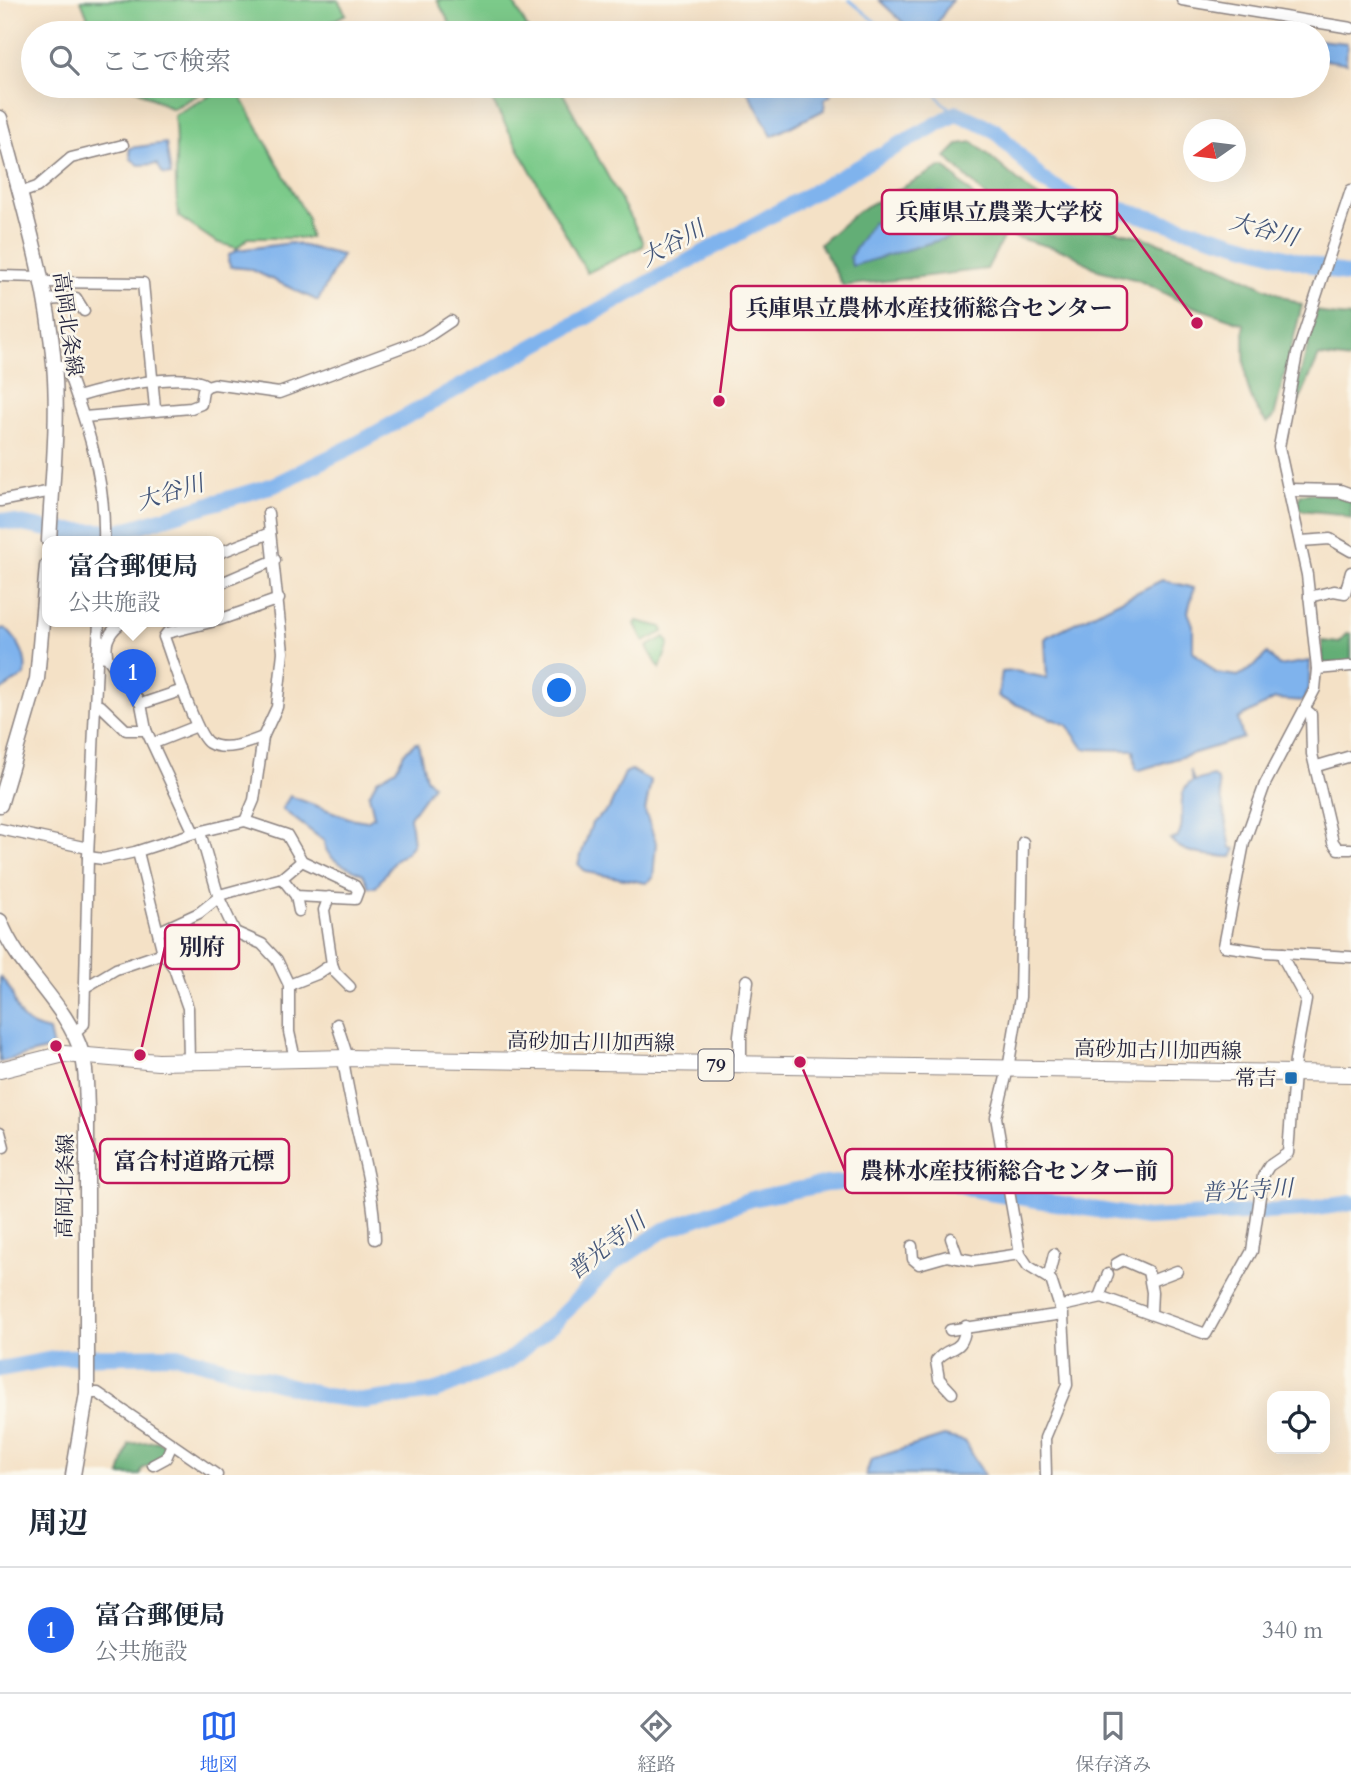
<!DOCTYPE html>
<html lang="ja">
<head>
<meta charset="utf-8">
<style>
	body { margin:0; font-family:Cardo,"Noto Serif JP",serif; background:#f6f6f7; color:#1f2937 }
	.controls { position:absolute; right:21px; bottom:21px; display:grid; overflow:hidden; border-radius:14px; box-shadow:0 7px 28px #0002 }
	.controls button { width:63px; height:63px; display:grid; place-items:center; padding:0; border:0; border-bottom:2px solid #e0e1e3; background:#fff; color:#1f2937; font:35px sans-serif }
	.compass { position:absolute; left:1183px; top:119px; width:63px; height:63px; border-radius:50%; background:#fff; box-shadow:0 7px 28px #0002; rotate:256deg }
	.you { position:absolute; left:560px; top:691px; width:24px; height:24px; margin:-18px; border:5px solid #fff; border-radius:50%; background:#1a73e8; box-shadow:0 0 0 10px #1a73e833 }
	.badge { display:grid; place-items:center; width:46px; height:46px; border-radius:50%; background:#2563eb; color:#fff; font-size:23px; font-weight:700 }
	.pin { position:absolute; translate:-50% -58px; filter:drop-shadow(0 2px 4px #0008) }
	.pin::after { content:''; position:absolute; top:37px; width:24px; height:21px; background:inherit; clip-path:polygon(0 0,100% 0,50% 100%) }
	.popup { position:absolute; left:42px; top:536px; width:182px; height:91px; box-sizing:border-box; display:grid; place-content:center; border-radius:14px; background:#fff; filter:drop-shadow(0 2px 5px #0005); font-size:23px; white-space:nowrap; color:#747a83 }
	.popup b { font-size:26px; color:#1f2937 }
	.popup::after { content:''; position:absolute; left:50%; top:100%; margin-left:-14px; border:14px solid transparent; border-top-color:#fff }
	.list { margin:0; padding:0; list-style:none }
	h2 { display:flex; justify-content:space-between; align-items:center; height:91px; margin:0; padding:0 28px; font-size:30px }
	h2 small { font-size:23px; font-weight:400; color:#747a83 }
	.list li { display:grid; grid-template-columns:46px 1fr auto; gap:21px; align-items:center; box-sizing:border-box; height:126px; padding:0 28px; border-top:2px solid #e0e1e3 }
	.list b { display:block; font-size:26px; white-space:nowrap }
	.list p { margin:0; font-size:23px; white-space:nowrap; color:#747a83 }
	.list em { font-size:23px; font-style:normal; color:#747a83 }
	.icon { flex:none; width:38px; height:38px; fill:none; stroke:currentColor; stroke-width:2; stroke-linecap:round; stroke-linejoin:round }
	.map { position:relative; flex:none; width:1351px; height:1475px; overflow:hidden }
	.search { position:absolute; background:#fff; box-shadow:0 7px 28px #0002; left:21px; right:21px; top:21px; height:77px; display:flex; align-items:center; gap:18px; box-sizing:border-box; padding:0 24px; border-radius:38px; color:#747a83; font-size:26px }
	.sheet { height:217px; background:#fff }
	nav { display:flex; justify-content:space-around; align-items:center; box-sizing:border-box; height:98px; border-top:2px solid #e0e1e3; background:#fff; font-size:19px; color:#747a83 }
	nav a { display:grid; justify-items:center; gap:4px }
	nav .on { color:#2563eb }
	.map>svg:first-child { display:block }
	.green { fill:#7bca8a; stroke:#4e7662; stroke-width:2 }
	.forest { fill:#64ae76; stroke:#436858; stroke-width:2; fill-rule:evenodd }
	.water { fill:#7fb3ed; stroke:#506a94; stroke-width:2 }
	.lines { fill:none; stroke-linecap:round; stroke-linejoin:round }
	.stream { stroke:#7fb3ed; stroke-width:2.5 }
	.river { stroke:#7fb3ed; stroke-width:16 }
	.minor-casing { stroke:#8b8280; stroke-width:13 }
	.tertiary-casing { stroke:#8b8280; stroke-width:15 }
	.secondary-casing { stroke:#8b8280; stroke-width:17 }
	.primary-casing { stroke:#8b8280; stroke-width:18 }
	.minor { stroke:#fff; stroke-width:10 }
	.tertiary { stroke:#fff; stroke-width:12 }
	.secondary { stroke:#fff; stroke-width:14 }
	.primary { stroke:#fff; stroke-width:16 }
	.poi-dot { fill:#1f6fb2; stroke:#fbf7ec; stroke-width:2.5 }
	.labels { text-anchor:middle; stroke-width:5; stroke-linejoin:round; paint-order:stroke }
	.shield { fill:#fbf7ec; stroke:#636270; stroke-width:2 }
	.shield-label { font-size:19px; font-weight:bold; fill:#22223b }
	.street-label { font-size:21px; fill:#22223b; stroke:#fbf7ec }
	.poi-label { font-size:21px; fill:#22223b; stroke:#fbf7ec; text-anchor:end }
	.water-label { font-size:23px; font-style:italic; fill:#435579; stroke:#fbf7ec }
	.leader { fill:none; stroke:#c2185b; stroke-width:2.5 }
	.callout-dot { fill:#c2185b; stroke:#fbf7ec; stroke-width:2.5 }
	.callout { fill:#fbf7ec; stroke:#c2185b; stroke-width:2.5 }
	.callout-label { font-size:23px; text-anchor:middle; font-weight:bold; fill:#22223b }
</style>
</head>
<body>
<div class="map">
<svg width="1351" height="1475" viewBox="0 0 1351 1475">
	<rect width="100%" height="100%" fill="#fbf7ec"/>
	<filter id="ink" filterUnits="userSpaceOnUse"><feTurbulence type="fractalNoise" baseFrequency=".0143" numOctaves="2"/><feDisplacementMap in="SourceGraphic" scale="14" xChannelSelector="R" yChannelSelector="G"/><feConvolveMatrix kernelMatrix="1 2 1 2 8 2 1 2 1" color-interpolation-filters="sRGB"/></filter>
	<filter id="wash" filterUnits="userSpaceOnUse"><feTurbulence type="fractalNoise" baseFrequency=".00686" numOctaves="4" result="noise"/><feDisplacementMap in="SourceGraphic" scale="28" xChannelSelector="R" yChannelSelector="G"/><feGaussianBlur stdDeviation="1.57" result="paint"/><feColorMatrix in="noise" values="0 0 0 0 0 0 0 0 0 0 0 0 0 0 0 0 0 1.4 0 .05"/><feComposite in="paint" operator="in"/></filter>
	<g filter="url(#wash)">
		<rect width="100%" height="100%" fill="#f4e1c6"/>
		<g class="green">
			<polygon points="81,0 338,0 346,14 310,33 94,33"/>
			<polygon points="437,0 512,0 530,33 455,33"/>
			<polygon points="130,86 214,86 172,109"/>
			<path d="M228,86H235L307,217L310,238H248L237,248L216,242L179,217C172,183 179,149 174,115Z"/>
			<polygon points="493,86 559,86 643,241 643,246 587,273 488,93"/>
			<polygon points="637,621 662,627 663,632 644,642 635,624"/>
			<polygon points="665,637 669,643 660,669 647,647"/>
		</g>
		<g class="forest">
			<path d="M973,142L1030,191L1076,222L1143,237L1200,257L1302,305L1274,417L1267,423C1240,394 1245,361 1244,324L1186,304L1138,280L1098,270L1068,252L1014,237L1007,217L946,157L959,144Z"/>
			<path d="M940,167H945L1002,225L1003,238L987,269L843,286L820,244L858,211ZM930,192L935,197L941,192L947,194L977,227L974,230L853,265L873,223L881,225L886,222V215Z"/>
			<polygon points="1317,310 1329,315 1351,317 1351,360 1319,356 1297,406 1292,407"/>
			<polygon points="1317,493 1351,499 1351,519 1340,514 1300,510 1298,501 1301,494"/>
			<polygon points="1348,633 1351,634 1351,663 1323,664 1322,641 1339,643"/>
			<polygon points="156,1441 168,1446 165,1457 142,1469 140,1475 120,1475 129,1444"/>
		</g>
		<g class="water">
			<polygon points="879,0 952,0 931,33 914,33"/>
			<polygon points="1318,40 1347,43 1346,63 1318,59"/>
			<polygon points="745,86 814,86 829,90 831,95 825,99 824,110 772,136"/>
			<polygon points="166,143 171,175 163,174 157,164 139,165 131,159 129,148"/>
			<polygon points="929,192 934,197 940,192 946,193 976,227 973,230 852,266 850,257 873,222 880,225 885,222 885,215"/>
			<polygon points="291,243 342,255 318,301 250,269 231,267 228,261 229,255 237,250"/>
			<polygon points="1162,580 1194,588 1188,612 1193,625 1193,651 1216,673 1238,676 1255,666 1267,653 1279,666 1310,661 1309,689 1303,701 1275,699 1238,719 1243,738 1140,770 1136,770 1134,750 1084,749 1067,725 998,697 1002,672 1015,671 1047,678 1045,639 1048,636"/>
			<path d="M5,628C19,641 28,656 25,675L0,691V629Z"/>
			<path d="M415,743H418L426,778L433,785L410,817L413,844L406,853L396,859L376,887H369L363,874C347,866 326,862 324,841L282,809L290,796L349,818L367,821L374,816L369,795L377,780L396,769L404,753Z"/>
			<polygon points="631,770 651,781 645,811 656,843 653,878 646,883 586,872 578,864 592,823 609,809 625,773"/>
			<path d="M1190,770L1194,781L1213,776L1218,781L1231,848L1236,849L1232,857C1211,855 1185,857 1170,839L1177,838C1189,822 1172,792 1193,781Z"/>
			<path d="M0,977C25,999 3,1020 49,1031L53,1048L0,1062Z"/>
			<polygon points="944,1436 965,1441 984,1475 866,1475 871,1459"/>
		</g>
		<g class="lines">
			<g class="stream">
				<polyline points="849,0 889,33"/>
				<polyline points="930,86 942,102 957,113"/>
			</g>
			<g class="river">
				<polyline points="0,520 58,531 121,531 274,485 351,447 957,113 996,131 1042,180 1082,203 1112,207 1351,276"/>
				<polyline points="0,1369 63,1357 178,1355 326,1396 364,1401 433,1392 508,1361 554,1323 611,1265 664,1230 751,1199 826,1184 932,1176 977,1190 1146,1218 1302,1210 1351,1203"/>
			</g>
		</g>
	</g>
	<g filter="url(#ink)">
		<g class="lines">
			<defs>
				<g id="minor">
					<polyline points="1182,0 1351,28"/>
					<polyline points="1351,190 1297,354 1279,447 1307,575 1317,669 1315,689 1265,784 1244,843 1224,946 1265,952 1351,957"/>
					<polyline points="20,193 37,187 71,158 123,145"/>
					<polyline points="0,276 41,277"/>
					<polyline points="42,282 143,283 155,408"/>
					<polyline points="46,300 76,298 84,311"/>
					<path d="M54,365L66,367C87,424 106,479 104,541"/>
					<path d="M77,397C103,389 186,369 207,386L214,384L279,393L424,339L451,321"/>
					<polyline points="84,417 191,408 201,404 203,390 207,386"/>
					<polyline points="0,501 52,491"/>
					<polyline points="1301,541 1330,539 1351,551"/>
					<polyline points="219,553 270,533"/>
					<polyline points="219,584 275,560"/>
					<polyline points="1309,597 1334,591 1345,593 1351,572"/>
					<polyline points="219,620 279,599"/>
					<path d="M215,621L167,633L164,637C172,657 195,735 209,743C225,752 248,743 263,737"/>
					<path d="M107,654C104,640 112,629 124,621"/>
					<polyline points="99,656 107,657 141,704 146,730"/>
					<polyline points="1317,669 1351,666"/>
					<polyline points="141,704 183,690"/>
					<polyline points="97,706 101,706 126,730 146,730 194,833"/>
					<polyline points="1305,709 1311,714 1312,754 1333,842 1338,849 1351,849"/>
					<polyline points="154,743 197,726"/>
					<polyline points="1317,766 1351,756"/>
					<polyline points="245,821 254,800 263,737 277,707 283,652 268,513"/>
					<polyline points="0,829 88,848"/>
					<polyline points="200,832 219,898 235,932 262,944 277,960 289,985 289,1032 295,1059"/>
					<polyline points="1023,842 1020,997 1008,1069 996,1117 1020,1254 1028,1266 1051,1280 1063,1317 1067,1385 1045,1438 1046,1475"/>
					<polyline points="138,852 163,953 174,968 188,1008 189,1062"/>
					<polyline points="88,857 103,859 135,852 194,833 245,821 287,835 302,861 355,886 358,891 355,899 296,896 282,878"/>
					<polyline points="296,896 299,911"/>
					<polyline points="329,897 324,910 332,964 335,972 350,987"/>
					<polyline points="160,931 199,913 223,894 282,878 302,861"/>
					<polyline points="289,985 317,974 332,964"/>
					<polyline points="84,988 116,969 163,953"/>
					<polyline points="337,1024 348,1058"/>
					<polyline points="73,1034 84,1024 88,857 99,621"/>
					<path d="M343,1058C351,1120 374,1177 375,1239"/>
					<polyline points="0,1132 4,1147 0,1148"/>
					<polyline points="951,1238 958,1258"/>
					<polyline points="912,1246 913,1259 919,1264 947,1256 974,1261 1020,1254"/>
					<polyline points="1116,1264 1123,1260 1148,1271 1152,1292 1151,1313"/>
					<polyline points="1048,1278 1054,1254"/>
					<polyline points="1151,1281 1177,1271"/>
					<polyline points="1099,1297 1108,1274"/>
					<polyline points="1062,1306 1102,1297 1206,1334 1252,1251 1263,1176 1269,1166 1288,1153 1295,1060 1306,1000 1283,958 1283,953"/>
					<polyline points="950,1330 1063,1314"/>
					<polyline points="87,1393 98,1393 217,1475"/>
					<path d="M952,1393L939,1379L936,1361C950,1343 962,1356 966,1326"/>
					<polyline points="153,1465 166,1458 172,1444"/>
				</g>
				<g id="tertiary">
					<polyline points="1289,490 1340,491 1351,495"/>
					<polyline points="740,1065 740,1035 747,981"/>
				</g>
				<g id="secondary">
					<path d="M0,118C21,199 47,280 54,364C59,423 52,482 49,541"/>
					<polyline points="0,805 37,679 47,566"/>
					<path d="M0,921C18,970 67,1003 82,1054C87,1071 86,1090 87,1108V1393L73,1475"/>
				</g>
				<polyline id="primary" points="0,1070 64,1054 158,1062 348,1058 1351,1074"/>
			</defs>
			<use href="#minor" class="minor-casing"/>
			<use href="#tertiary" class="tertiary-casing"/>
			<use href="#secondary" class="secondary-casing"/>
			<use href="#primary" class="primary-casing"/>
			<use href="#minor" class="minor"/>
			<use href="#tertiary" class="tertiary"/>
			<use href="#secondary" class="secondary"/>
			<use href="#primary" class="primary"/>
		</g>
	</g>
	<rect class="poi-dot" x="1284" y="1071" width="14" height="14" rx="3.5"/>
	<g class="labels">
		<rect class="shield" x="698.5" y="1049.5" width="35" height="31" rx="5"/>
		<g class="shield-label">
			<text x="716" y="1072">79</text>
		</g>
		<g class="street-label">
			<text transform="translate(68 324) rotate(82)" y="7">高岡北条線</text>
			<text transform="translate(591 1042) rotate(1)" y="7">高砂加古川加西線</text>
			<text transform="translate(1158 1050) rotate(1)" y="7">高砂加古川加西線</text>
			<text transform="translate(65 1186) rotate(-89)" y="7">高岡北条線</text>
		</g>
		<g class="poi-label">
			<text x="1277" y="1085">常吉</text>
		</g>
		<g class="water-label">
			<text transform="translate(1264 229) rotate(15)" y="8">大谷川</text>
			<text transform="translate(672 243) rotate(-29)" y="8">大谷川</text>
			<text transform="translate(170 492) rotate(-17)" y="8">大谷川</text>
			<text transform="translate(1247 1190) rotate(-3)" y="8">普光寺川</text>
			<text transform="translate(606 1246) rotate(-38)" y="8">普光寺川</text>
		</g>
	</g>
	<path class="leader" d="M1197 323L1117 212M719 401L731 308M140 1055L165 947M56 1046L100 1161M800 1062L845 1171"/>
	<g class="callout-dot">
		<circle cx="1197" cy="323" r="7"/>
		<circle cx="719" cy="401" r="7"/>
		<circle cx="140" cy="1055" r="7"/>
		<circle cx="56" cy="1046" r="7"/>
		<circle cx="800" cy="1062" r="7"/>
	</g>
	<g class="callout">
		<rect x="882" y="190" width="235" height="44" rx="7"/>
		<rect x="731" y="286" width="396" height="44" rx="7"/>
		<rect x="165" y="925" width="74" height="44" rx="7"/>
		<rect x="100" y="1139" width="189" height="44" rx="7"/>
		<rect x="845" y="1149" width="327" height="44" rx="7"/>
	</g>
	<g class="callout-label">
		<text x="999" y="220">兵庫県立農業大学校</text>
		<text x="929" y="316">兵庫県立農林水産技術総合センター</text>
		<text x="202" y="955">別府</text>
		<text x="194" y="1169">富合村道路元標</text>
		<text x="1009" y="1179">農林水産技術総合センター前</text>
	</g>
</svg>
<div class="controls">
<button><svg class="icon" aria-label="locate" viewBox="0 0 24 24"><circle cx="12" cy="12" r="6"/><path d="M12 2v4M12 18v4M2 12h4M18 12h4"/></svg></button>
</div>
<svg class="compass" viewBox="-18 -18 36 36"><path d="M0-13l5 13h-10z" fill="#e53935"/><path d="M0 13l5-13h-10z" fill="#747a83"/></svg>
<div class="you"></div>
<div class="pin badge" style="left:133px;top:707px">1</div>
<div class="popup"><b>富合郵便局</b>公共施設</div>
<div class="search"><svg class="icon" aria-label="search" viewBox="0 0 24 24"><circle cx="10" cy="10" r="6"/><path d="M15 15l6 6"/></svg>ここで検索</div>
</div>
<section class="sheet">
<h2>周辺<small></small></h2>
<ul class="list">
<li><span class="badge">1</span><div><b>富合郵便局</b><p>公共施設</p></div><em>340 m</em></li>
</ul>
</section>
<nav>
<a class="on"><svg class="icon" aria-label="map" viewBox="0 0 24 24"><path d="M3 6l6-2 6 2 6-2v14l-6 2-6-2-6 2zM9 4v14M15 6v14"/></svg>地図</a>
<a><svg class="icon" aria-label="directions" viewBox="0 0 24 24"><path d="M12 3l9 9-9 9-9-9zM9 14v-3h6M13 9l2 2-2 2"/></svg>経路</a>
<a><svg class="icon" aria-label="saved" viewBox="0 0 24 24"><path d="M7 4h10v16l-5-4-5 4z"/></svg>保存済み</a>
</nav>
</body>
</html>
